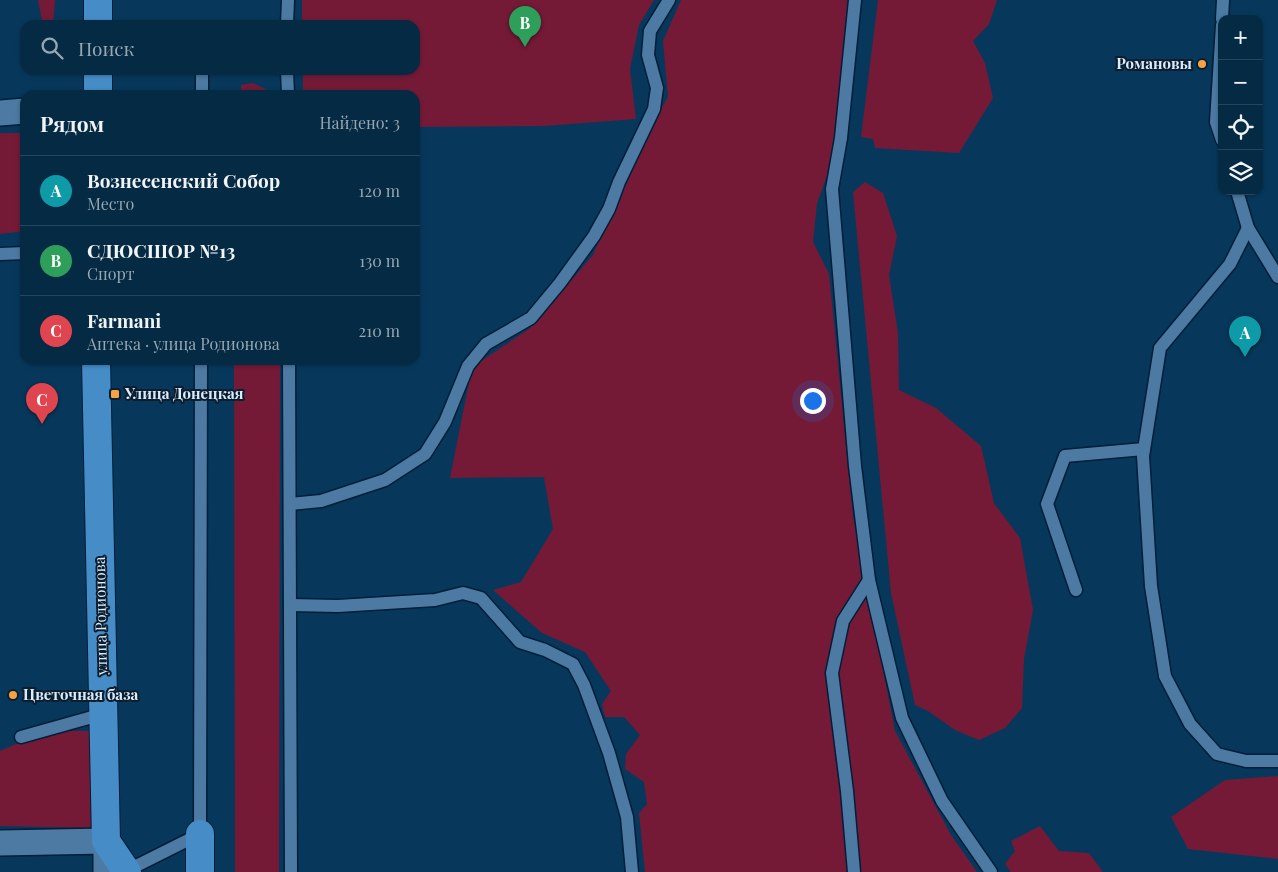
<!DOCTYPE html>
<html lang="ru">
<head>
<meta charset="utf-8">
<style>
	body { margin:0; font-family:"Playfair Display",serif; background:#13364f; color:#f1f3f6 }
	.controls { position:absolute; right:15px; top:15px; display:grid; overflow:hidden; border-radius:10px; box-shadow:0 1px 4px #0004 }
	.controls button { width:45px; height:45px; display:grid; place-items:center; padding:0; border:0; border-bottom:1px solid #26465d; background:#052a44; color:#f1f3f6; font:25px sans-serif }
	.you { position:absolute; left:812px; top:400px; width:18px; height:18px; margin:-12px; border:4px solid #fff; border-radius:50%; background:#1a73e8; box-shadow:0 0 0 8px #1a73e833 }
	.badge { display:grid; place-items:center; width:32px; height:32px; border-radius:50%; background:#8bbbb9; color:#fff; font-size:16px; font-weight:700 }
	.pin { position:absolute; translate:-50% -41px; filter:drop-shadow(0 1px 2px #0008) }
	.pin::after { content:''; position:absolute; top:26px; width:18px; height:15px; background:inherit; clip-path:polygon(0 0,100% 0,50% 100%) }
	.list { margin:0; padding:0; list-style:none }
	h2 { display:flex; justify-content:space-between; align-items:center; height:65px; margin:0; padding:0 20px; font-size:21px }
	h2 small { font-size:16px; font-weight:400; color:#97a7b2 }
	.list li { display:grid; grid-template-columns:32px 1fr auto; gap:15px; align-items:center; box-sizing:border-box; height:70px; padding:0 20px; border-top:1px solid #26465d }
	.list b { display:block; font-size:19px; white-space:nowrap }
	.list p { margin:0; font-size:16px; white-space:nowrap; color:#97a7b2 }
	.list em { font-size:16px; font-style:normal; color:#97a7b2 }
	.icon { flex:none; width:28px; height:28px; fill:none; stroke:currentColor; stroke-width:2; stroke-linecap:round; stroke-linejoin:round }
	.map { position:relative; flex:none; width:1278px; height:872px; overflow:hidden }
	.search { position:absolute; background:#052a44; box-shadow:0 1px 4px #0004; left:20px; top:20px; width:400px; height:55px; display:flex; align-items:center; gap:12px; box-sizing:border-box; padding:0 18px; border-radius:15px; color:#97a7b2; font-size:19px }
	.panel { position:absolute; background:#052a44; box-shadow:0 1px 4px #0004; left:20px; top:90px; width:400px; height:275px; border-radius:15px }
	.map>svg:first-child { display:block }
	.green { fill:#741a37 }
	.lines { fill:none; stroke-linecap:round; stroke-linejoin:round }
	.service-casing { stroke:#001e39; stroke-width:15 }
	.minor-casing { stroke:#001e39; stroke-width:28 }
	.primary-casing { stroke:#001e39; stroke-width:30 }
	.service { stroke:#4d7aa2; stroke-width:12 }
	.minor { stroke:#4d7aa2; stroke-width:25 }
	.primary { stroke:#468dc8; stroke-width:28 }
	.poi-dot { fill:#f4a344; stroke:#0c1e2e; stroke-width:2 }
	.labels { text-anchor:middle; stroke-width:4; stroke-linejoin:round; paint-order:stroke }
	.poi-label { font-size:15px; font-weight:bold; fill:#daedff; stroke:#0c1e2e; text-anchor:start }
	.street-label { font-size:15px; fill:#daedff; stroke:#0c1e2e }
</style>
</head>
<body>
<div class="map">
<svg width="1278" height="872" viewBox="0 0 1278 872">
	<rect width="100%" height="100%" fill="#07385b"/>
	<g class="green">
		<polygon points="38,0 55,0 53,25 43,25"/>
		<polygon points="302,0 654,0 639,25 630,69 636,119 544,126 415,127 415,95 303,95 303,70 415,70 415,25 302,25"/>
		<polygon points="681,0 848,0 832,162 817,203 813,242 829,274 853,516 895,731 951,835 977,872 645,872 639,813 647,804 644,782 625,769 626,754 640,735 624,717 605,717 602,704 611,691 585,652 542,633 493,590 521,582 553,529 544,477 450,478 472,367 529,329 593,255 637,151 668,97 663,41"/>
		<polygon points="878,0 997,0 989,24 973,41 985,63 993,98 959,153 875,148 873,139 861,137"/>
		<polygon points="253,83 271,92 273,95 241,95 241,85"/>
		<polygon points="0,133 25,133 25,231 0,234"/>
		<polygon points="865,182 883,193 897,236 889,275 898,333 899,390 936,408 981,446 994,503 1020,538 1033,610 1024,659 1022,708 1005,728 979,740 955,730 928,711 915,705 891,593 853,192"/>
		<polygon points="234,360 280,360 279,872 235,872"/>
		<polygon points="46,731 90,731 91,828 0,826 0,751"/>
		<polygon points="1278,776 1278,859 1188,849 1171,817 1225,780"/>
		<polygon points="1040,826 1059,851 1089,853 1103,872 1011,872 1005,864 1015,851 1011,841"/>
	</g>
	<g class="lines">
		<defs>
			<g id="service">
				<polyline points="855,0 841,138 832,189 855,466 869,580 902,718 942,801 991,872"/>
				<polyline points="1222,19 1223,0"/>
				<polyline points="287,25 288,0"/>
				<polyline points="1222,25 1216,122 1222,140"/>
				<polyline points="287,70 288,95"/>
				<polyline points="202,95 202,70"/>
				<polyline points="1237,191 1248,228 1278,277"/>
				<polyline points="1248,228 1230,264 1160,348 1143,456 1151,586 1165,676 1190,724 1217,754 1246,761 1278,761"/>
				<polyline points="0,254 25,253"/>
				<polyline points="289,360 291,872"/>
				<polyline points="290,504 321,501 385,480 425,454 445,422 468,366 486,344 531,318 560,283 594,236 609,209 619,182 654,109 657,88 648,55 650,31 669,0"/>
				<polyline points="1076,590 1047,504 1065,456 1144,449"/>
				<polyline points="290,605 338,606 435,600 463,593 481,598 520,642 545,650 573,664 584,685 609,753 627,817 632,872"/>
				<polyline points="21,737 103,714"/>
				<polyline points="126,871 200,834 201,360"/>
				<polyline points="854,872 847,791 832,673 843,621 869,580"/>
			</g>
			<g id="minor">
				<polyline points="0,113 25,111"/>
				<polyline points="0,843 106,841 106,872"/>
			</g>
			<g id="primary">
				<polyline points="98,0 98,25"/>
				<polyline points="98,95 98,70"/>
				<polyline points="96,360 106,841 127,872"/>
				<polyline points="200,872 200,834"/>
			</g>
		</defs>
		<use href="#service" class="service-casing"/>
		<use href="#minor" class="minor-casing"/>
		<use href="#primary" class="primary-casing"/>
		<use href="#service" class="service"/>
		<use href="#minor" class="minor"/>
		<use href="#primary" class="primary"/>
	</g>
	<g class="poi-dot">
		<circle cx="1202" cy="64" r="5"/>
		<rect x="110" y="389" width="10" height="10" rx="2.5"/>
		<circle cx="13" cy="695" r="5"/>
	</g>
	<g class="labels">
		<g class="poi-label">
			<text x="1192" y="69" text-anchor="end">Романовы</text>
			<text x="125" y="399">Улица Донецкая</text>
			<text x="23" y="700">Цветочная база</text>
		</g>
		<g class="street-label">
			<text transform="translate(101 616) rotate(-91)" y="5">улица Родионова</text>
		</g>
	</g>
</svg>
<div class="controls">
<button>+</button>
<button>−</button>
<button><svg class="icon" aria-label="locate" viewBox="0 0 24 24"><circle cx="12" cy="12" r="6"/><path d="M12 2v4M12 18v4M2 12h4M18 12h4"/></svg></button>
<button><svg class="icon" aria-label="layers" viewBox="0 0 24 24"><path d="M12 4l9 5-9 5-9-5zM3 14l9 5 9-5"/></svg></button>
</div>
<div class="you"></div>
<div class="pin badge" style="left:1245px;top:357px;background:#0f9aa8">A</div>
<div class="pin badge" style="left:525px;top:47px;background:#2e9e5b">B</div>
<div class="pin badge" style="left:42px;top:424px;background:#e0444e">C</div>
<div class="search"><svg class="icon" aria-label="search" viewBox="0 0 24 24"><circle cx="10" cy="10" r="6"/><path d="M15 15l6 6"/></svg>Поиск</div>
<section class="panel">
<h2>Рядом<small>Найдено: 3</small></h2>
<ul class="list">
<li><span class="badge" style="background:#0f9aa8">A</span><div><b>Вознесенский Собор</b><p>Место</p></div><em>120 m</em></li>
<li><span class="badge" style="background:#2e9e5b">B</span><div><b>СДЮСШОР №13</b><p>Спорт</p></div><em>130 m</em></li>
<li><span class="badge" style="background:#e0444e">C</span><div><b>Farmani</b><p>Аптека · улица Родионова</p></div><em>210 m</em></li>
</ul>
</section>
</div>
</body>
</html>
